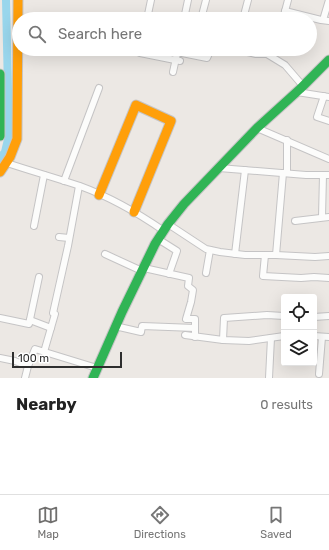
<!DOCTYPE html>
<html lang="en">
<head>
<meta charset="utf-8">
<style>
	body { margin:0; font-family:Rubik,sans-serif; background:#f6f6f6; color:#222 }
	.controls { position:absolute; right:12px; bottom:12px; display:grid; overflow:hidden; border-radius:4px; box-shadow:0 4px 16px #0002 }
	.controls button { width:36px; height:36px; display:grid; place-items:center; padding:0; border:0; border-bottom:1px solid #e0e0e0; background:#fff; color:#222; font:20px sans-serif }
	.scale { position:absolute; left:12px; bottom:10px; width:110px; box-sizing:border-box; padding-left:4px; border:2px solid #2e2e2e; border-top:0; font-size:11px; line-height:14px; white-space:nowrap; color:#2e2e2e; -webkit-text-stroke:3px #fff; paint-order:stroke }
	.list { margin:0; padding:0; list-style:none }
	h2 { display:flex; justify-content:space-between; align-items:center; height:52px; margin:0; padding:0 16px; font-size:17px }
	h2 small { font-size:13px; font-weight:400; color:#767676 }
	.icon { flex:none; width:22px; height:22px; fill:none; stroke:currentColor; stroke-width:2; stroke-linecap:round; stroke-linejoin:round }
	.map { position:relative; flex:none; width:329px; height:378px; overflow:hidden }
	.search { position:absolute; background:#fff; box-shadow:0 4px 16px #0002; left:12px; right:12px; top:12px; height:44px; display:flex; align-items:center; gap:10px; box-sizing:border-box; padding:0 14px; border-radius:22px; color:#767676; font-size:15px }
	.sheet { height:116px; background:#fff }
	nav { display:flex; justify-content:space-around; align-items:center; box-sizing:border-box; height:56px; border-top:1px solid #e0e0e0; background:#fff; font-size:11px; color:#767676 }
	nav a { display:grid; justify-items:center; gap:2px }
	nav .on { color:#706f6e }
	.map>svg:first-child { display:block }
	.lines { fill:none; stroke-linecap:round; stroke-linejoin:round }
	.canal { stroke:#99d6ec; stroke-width:8 }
	.street-casing { stroke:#c5c4c5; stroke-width:8 }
	.fast-casing { stroke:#c5c4c5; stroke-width:11 }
	.slow-casing { stroke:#c5c4c5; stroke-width:11 }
	.street { stroke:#fcfcfb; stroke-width:6 }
	.fast { stroke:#30b455; stroke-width:9 }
	.slow { stroke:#ff9f0a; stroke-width:9 }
</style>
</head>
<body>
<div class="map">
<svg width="329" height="378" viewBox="0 0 329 378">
	<rect width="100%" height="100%" fill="#ece8e4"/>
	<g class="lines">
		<polyline class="canal" points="0,158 5,152 9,135 6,0"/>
		<defs>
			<g id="street">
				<polyline points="285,11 321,20 329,21"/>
				<polyline points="147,19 151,0"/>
				<polyline points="184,19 188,0"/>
				<polyline points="201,19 206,0"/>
				<polyline points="243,19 248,0"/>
				<polyline points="283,19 288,0"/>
				<polyline points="323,20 329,0"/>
				<polyline points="141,49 140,53 180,61"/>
				<polyline points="235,49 256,54 267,54 285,65 303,86"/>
				<polyline points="177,52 207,58 211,49"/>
				<polyline points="173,72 178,49"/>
				<polyline points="297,92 329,97"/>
				<polyline points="324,96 317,117 329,121"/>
				<polyline points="257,128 329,159"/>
				<polyline points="287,140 287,173"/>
				<path d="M7,163C31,171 56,178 80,186C110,197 138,213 164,231"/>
				<polyline points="219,168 306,175 329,175"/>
				<polyline points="64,181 99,88"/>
				<polyline points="322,217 323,175"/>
				<polyline points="295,221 329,217"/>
				<polyline points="168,224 206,249 220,252 245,255 276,255 315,257 329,256"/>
				<polyline points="34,226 44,175"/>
				<polyline points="59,237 69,238"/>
				<polyline points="158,239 177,251 169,274"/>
				<polyline points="105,254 142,271"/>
				<polyline points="235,254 245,170"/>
				<polyline points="265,255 263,276 301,278 314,277 329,278"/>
				<polyline points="276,255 283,173"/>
				<polyline points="144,268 189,278 188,286 193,290 191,302 186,319 195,319 195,337"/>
				<polyline points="206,273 210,250"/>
				<polyline points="314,317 329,316"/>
				<polyline points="0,318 29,324 39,277"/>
				<polyline points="30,320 51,328"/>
				<polyline points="115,326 141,332 142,326 195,328"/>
				<polyline points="185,335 223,340 249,341 284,336"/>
				<polyline points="314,336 329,337"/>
				<polyline points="223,340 224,318 267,315 284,316"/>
				<polyline points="44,352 55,314 53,313 68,246 79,186"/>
				<polyline points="0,358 15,361 28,366"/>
				<polyline points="319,374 322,337"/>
				<polyline points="25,378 28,366 35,349 97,368"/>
				<polyline points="269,378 271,338"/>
			</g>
			<g id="fast">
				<polyline points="0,74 0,136"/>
				<polyline points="93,378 122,312 155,244 168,224 184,204 257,128 300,89 329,60"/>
			</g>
			<g id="slow">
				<polyline points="0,172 10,157 17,139 18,0"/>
				<polyline points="99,195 136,105 171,121 134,212"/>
			</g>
		</defs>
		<use href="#street" class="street-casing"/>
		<use href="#fast" class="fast-casing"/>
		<use href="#slow" class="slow-casing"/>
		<use href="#street" class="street"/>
		<use href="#fast" class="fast"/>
		<use href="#slow" class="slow"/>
	</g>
</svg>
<div class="controls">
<button><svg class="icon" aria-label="locate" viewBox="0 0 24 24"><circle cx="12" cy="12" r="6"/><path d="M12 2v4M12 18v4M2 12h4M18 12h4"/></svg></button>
<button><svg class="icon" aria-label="layers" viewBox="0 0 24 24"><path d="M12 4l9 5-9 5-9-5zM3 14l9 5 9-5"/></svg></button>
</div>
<div class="scale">100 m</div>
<div class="search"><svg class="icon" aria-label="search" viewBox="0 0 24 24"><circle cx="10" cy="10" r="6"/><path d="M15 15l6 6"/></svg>Search here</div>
</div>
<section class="sheet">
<h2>Nearby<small>0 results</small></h2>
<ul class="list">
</ul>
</section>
<nav>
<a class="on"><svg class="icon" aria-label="map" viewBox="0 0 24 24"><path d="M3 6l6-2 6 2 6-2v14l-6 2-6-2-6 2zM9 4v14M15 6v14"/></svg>Map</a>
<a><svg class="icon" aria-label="directions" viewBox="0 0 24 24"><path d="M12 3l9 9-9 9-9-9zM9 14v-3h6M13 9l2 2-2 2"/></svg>Directions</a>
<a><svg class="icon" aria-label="saved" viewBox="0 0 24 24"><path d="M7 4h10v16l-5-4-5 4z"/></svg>Saved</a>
</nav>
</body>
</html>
